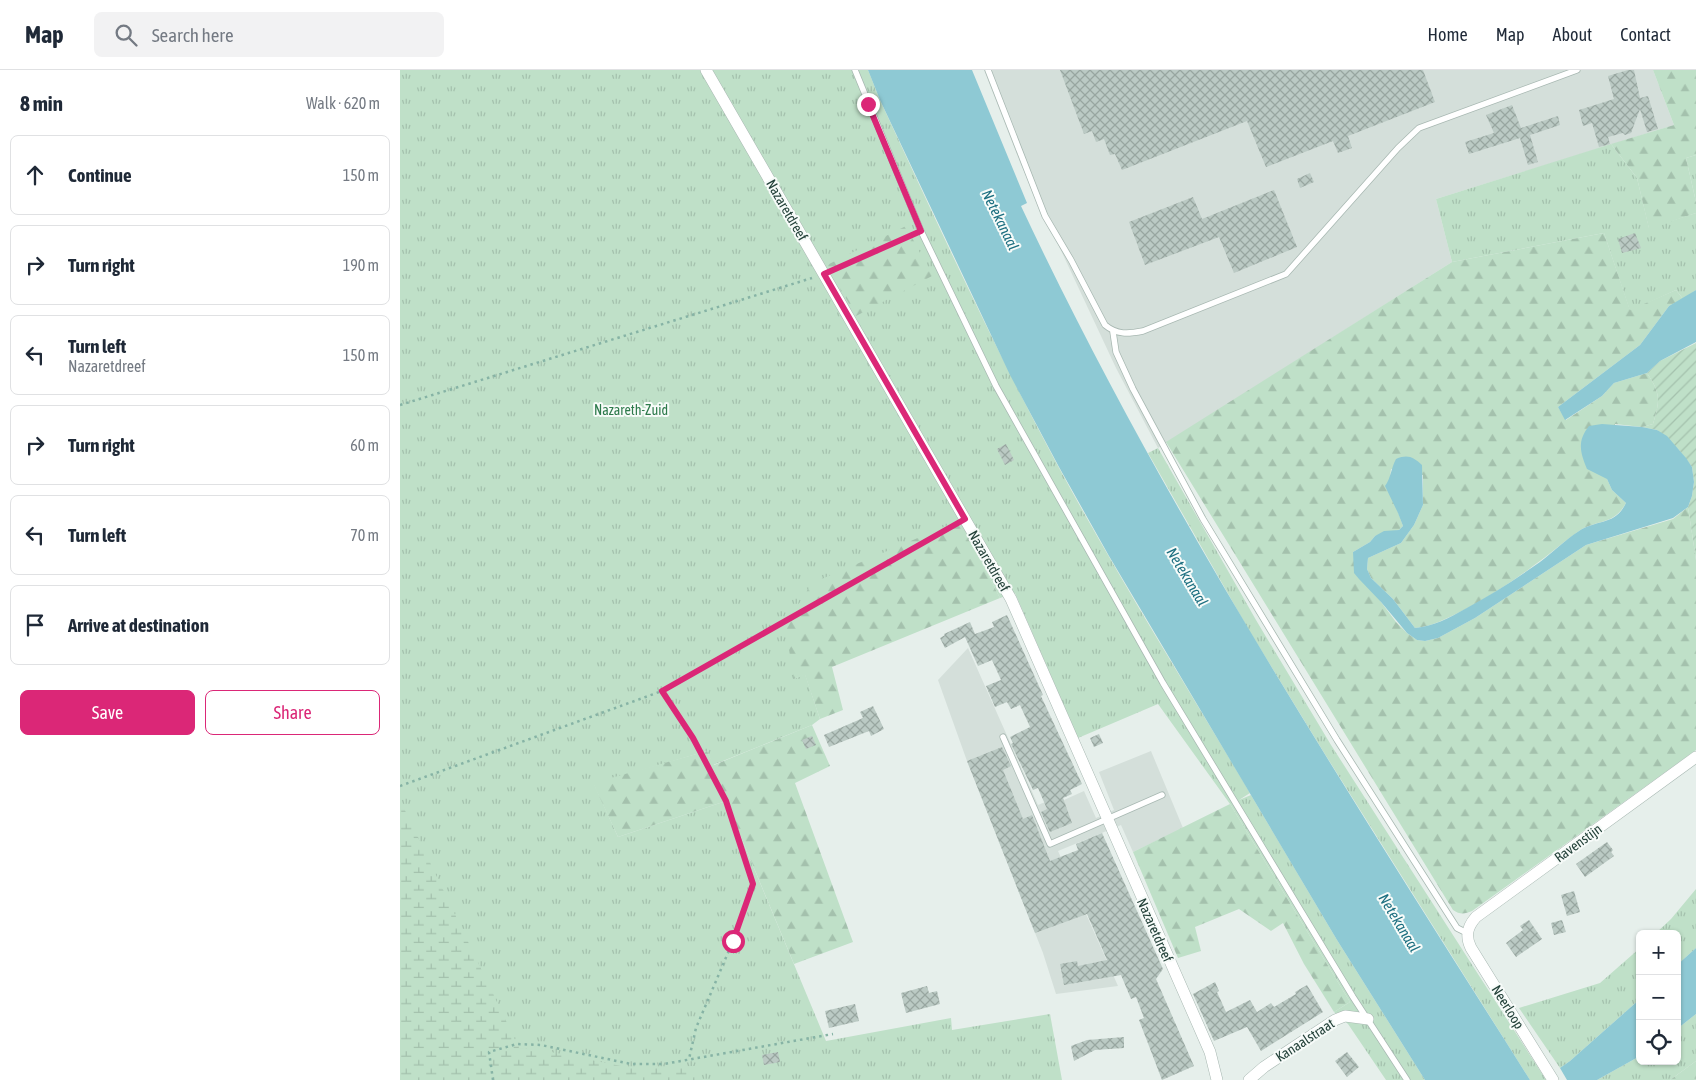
<!DOCTYPE html>
<html lang="en">
<head>
<meta charset="utf-8">
<style>
	body { margin:0; font-family:"Asap Condensed",sans-serif; background:#f2f2f3; color:#1f2937 }
	.controls { position:absolute; right:15px; bottom:15px; display:grid; overflow:hidden; border-radius:8px; box-shadow:0 1px 4px #0004 }
	.controls button { width:45px; height:45px; display:grid; place-items:center; padding:0; border:0; border-bottom:1px solid #e0e1e3; background:#fff; color:#1f2937; font:25px sans-serif }
	.stop { position:absolute; width:15px; height:15px; margin:-11px; border:4px solid #db2777; border-radius:50%; background:#fff }
	.stop.end { background:#db2777; border-color:#fff; box-shadow:0 1px 5px #0008 }
	.list { margin:0; padding:0; list-style:none }
	h2 { display:flex; justify-content:space-between; align-items:center; height:65px; margin:0; padding:0 20px; font-size:21px }
	h2 small { font-size:16px; font-weight:400; color:#747a83 }
	.list li { display:grid; grid-template-columns:32px 1fr auto; gap:15px; align-items:center; box-sizing:border-box; height:80px; margin:0 10px 10px; padding:0 10px; border:1px solid #e0e1e3; border-radius:8px }
	.list b { display:block; font-size:19px; white-space:nowrap }
	.list p { margin:0; font-size:16px; white-space:nowrap; color:#747a83 }
	.list em { font-size:16px; font-style:normal; color:#747a83 }
	.actions { display:flex; gap:10px; padding:15px 20px }
	.actions a { flex:1; padding:11px 0; border:1px solid #db2777; border-radius:8px; text-align:center; font-size:18px; color:#db2777 }
	.actions .main { background:#db2777; color:#fff }
	.icon { flex:none; width:28px; height:28px; fill:none; stroke:currentColor; stroke-width:2; stroke-linecap:round; stroke-linejoin:round }
	.map { position:relative; flex:none; width:1296px; height:1010px; overflow:hidden }
	header { display:flex; align-items:center; gap:30px; box-sizing:border-box; height:70px; padding:0 25px; background:#fff; border-bottom:1px solid #e0e1e3 }
	header strong { font-size:24px }
	nav { display:flex; gap:28px; margin-inline-start:auto; font-size:18px }
	.search { width:350px; height:45px; background:#f2f2f3; display:flex; align-items:center; gap:12px; box-sizing:border-box; padding:0 18px; border-radius:8px; color:#747a83; font-size:19px }
	main { display:flex }
	aside { flex:1; background:#fff }
	.map>svg:first-child { display:block }
	.built { fill:#d4dfda }
	.grass { fill:url(#grass-tufts) }
	.forest { fill:url(#forest-firs) }
	.wetland { fill:url(#wetland-marsh) }
	.garden { fill:url(#garden-furrows) }
	.water { fill:#8ec9d4 }
	.building { fill:url(#building-cross-hatch) }
	.lines { fill:none; stroke-linecap:round; stroke-linejoin:round }
	.lane-casing { stroke:#a8b8b2; stroke-width:7 }
	.street-casing { stroke:#a8b8b2; stroke-width:12 }
	.path { stroke:#86b3a5; stroke-width:2.5; stroke-dasharray:2.5 4; stroke-linecap:butt }
	.lane { stroke:#fff; stroke-width:5.5 }
	.street { stroke:#fff; stroke-width:11 }
	.route { stroke:#db2777; stroke-width:6 }
	.labels { text-anchor:middle; stroke-width:4; stroke-linejoin:round; paint-order:stroke }
	.street-label { font-size:14px; fill:#24423a; stroke:#f7fbf9 }
	.park-label { font-size:14px; fill:#2d7a4b; stroke:#f7fbf9 }
	.water-label { font-size:15px; font-style:italic; fill:#1c6f80; stroke:#f7fbf9 }
</style>
</head>
<body>
<header>
<strong>Map</strong>
<div class="search"><svg class="icon" aria-label="search" viewBox="0 0 24 24"><circle cx="10" cy="10" r="6"/><path d="M15 15l6 6"/></svg>Search here</div>
<nav><a>Home</a><a>Map</a><a>About</a><a>Contact</a></nav>
</header>
<main>
<aside>
<h2>8 min<small>Walk · 620 m</small></h2>
<ul class="list">
<li><svg class="icon" aria-label="ahead" viewBox="0 0 24 24"><path d="M12 20V5M6 11l6-6 6 6"/></svg><div><b>Continue</b></div><em>150 m</em></li>
<li><svg class="icon" aria-label="right" viewBox="0 0 24 24"><path d="M7 20v-9h11M14 6l5 5-5 5"/></svg><div><b>Turn right</b></div><em>190 m</em></li>
<li><svg class="icon" aria-label="left" viewBox="0 0 24 24"><path d="M17 20v-9H6M10 6l-5 5 5 5"/></svg><div><b>Turn left</b><p>Nazaretdreef</p></div><em>150 m</em></li>
<li><svg class="icon" aria-label="right" viewBox="0 0 24 24"><path d="M7 20v-9h11M14 6l5 5-5 5"/></svg><div><b>Turn right</b></div><em>60 m</em></li>
<li><svg class="icon" aria-label="left" viewBox="0 0 24 24"><path d="M17 20v-9H6M10 6l-5 5 5 5"/></svg><div><b>Turn left</b></div><em>70 m</em></li>
<li><svg class="icon" aria-label="arrive" viewBox="0 0 24 24"><path d="M6 21V4h12l-3 4 3 4H6"/></svg><div><b>Arrive at destination</b></div></li>
</ul>
<div class="actions"><a class="main">Save</a><a>Share</a></div>
</aside>
<div class="map">
<svg width="1296" height="1010" viewBox="0 0 1296 1010">
	<defs>
		<pattern id="grass-tufts" width="24" height="20" patternUnits="userSpaceOnUse" patternTransform="scale(1.25)"><rect width="24" height="20" fill="#bfe0c8"/><path d="M3 7l-1-3M5 7V3M7 7l1-3M15 17l-1-3M17 17v-4M19 17l1-3" fill="none" stroke="#a4c1ad"/></pattern>
		<pattern id="forest-firs" width="22" height="20" patternUnits="userSpaceOnUse" patternTransform="scale(1.25)"><rect width="22" height="20" fill="#bfe0c8"/><path d="M5 1l3.5 6h-7zM16 11l3.5 6h-7z" fill="#a4c1ad"/></pattern>
		<pattern id="wetland-marsh" width="20" height="14" patternUnits="userSpaceOnUse" patternTransform="scale(1.25)"><rect width="20" height="14" fill="#bfe0c8"/><path d="M1 5h8M5 5V1M11 12h8M15 12V8" fill="none" stroke="#a4c1ad"/></pattern>
		<pattern id="garden-furrows" width="10" height="10" patternUnits="userSpaceOnUse" patternTransform="scale(1.25)"><rect width="10" height="10" fill="#bfe0c8"/><path d="M-1 1l2-2M0 10L10 0M9 11l2-2" fill="none" stroke="#a4c1ad"/></pattern>
		<pattern id="building-cross-hatch" width="8" height="8" patternUnits="userSpaceOnUse" patternTransform="scale(1.25)"><rect width="8" height="8" fill="#bbcac4"/><path d="M0 0l8 8M0 8l8-8" fill="none" stroke="#98a6a0"/></pattern>
	</defs>
	<rect width="100%" height="100%" fill="#e6efeb"/>
	<g class="built">
		<polygon points="584,0 1253,0 1274,55 1036,129 1052,192 758,378 716,298 621,95"/>
		<polygon points="568,578 638,735 662,725 664,730 684,721 696,748 714,740 699,702 751,681 783,758 733,782 721,755 658,781 718,916 656,924 643,883 567,691 538,610"/>
	</g>
	<g class="grass">
		<path d="M0,0H468L480,30C537,153 594,277 658,396C718,507 786,615 850,723L839,730L851,725L937,870L1025,1010H986L948,954L934,942L950,932L830,734L758,634L678,668L615,523L600,528L560,450L394,609L405,604L420,649L412,655L313,695L307,681L194,714L218,767L326,731L426,971L551,948L552,960L650,944L662,1010H0Z"/>
		<polygon points="1211,74 1237,108 1249,158 1296,143 1296,220 1283,229 1276,220 1230,241 1204,163 1052,192 1036,129"/>
		<polygon points="1296,85 1296,132 1286,88"/>
		<polygon points="758,378 856,550 931,675 1146,1010 1130,1010 923,681 847,557 748,383"/>
		<polygon points="1296,819 1296,878 1277,895 1277,864 1255,864 1271,849"/>
		<polygon points="1240,878 1240,929 1170,991 1160,998 1119,938 1200,913"/>
		<polygon points="1296,944 1296,991 1270,1010 1197,1010 1240,986 1240,991 1277,991 1277,959"/>
	</g>
	<g class="forest">
		<polygon points="1253,0 1296,0 1296,85 1286,88 1296,132 1296,143 1249,159 1237,108 1211,74 1274,55"/>
		<polygon points="506,156 532,206 456,246 427,195"/>
		<path d="M1204,163L1230,240L1276,220L1283,229L1269,236L1240,275L1158,337L1166,350L1202,326L1214,313L1247,303C1261,324 1260,330 1253,354L1242,357L1215,354L1207,409L1212,420L1226,433C1213,456 1197,449 1179,461C1163,472 1149,485 1133,496C1111,513 1087,528 1062,541C1045,549 1034,556 1015,558L993,529L971,508L967,499L968,488L1001,473L1014,455L1023,435V405L991,399C988,419 996,436 1003,456L999,460L975,466L970,472L953,482L981,532L996,552L1007,563L1017,570L1025,571L1038,568L1075,548L1186,475L1273,449L1288,437L1296,490V680L1072,841C1065,844 1060,845 1053,840L766,372L1052,192Z"/>
		<polygon points="560,450 600,528 432,597 443,640 420,649 405,605 394,609 385,556 412,513"/>
		<polygon points="412,655 430,696 395,713 453,872 394,894 326,731 218,767 193,713 307,681 314,695"/>
		<polygon points="830,734 950,932 934,942 904,894 883,853 871,861 839,839 795,857 801,881 778,888 733,782"/>
		<polygon points="1296,991 1296,1010 1270,1010"/>
	</g>
	<polygon class="wetland" points="0,730 119,978 141,980 231,998 295,996 296,1010 0,1010"/>
	<path class="garden" d="M1296,273V490L1288,437L1292,426L1294,412L1292,397L1279,380L1257,360L1242,357L1253,354C1260,330 1261,324 1247,303L1260,291Z"/>
	<g class="water">
		<path d="M468,0H572L627,133L621,136C764,441 950,725 1130,1010H1025L937,870L709,486L659,397L610,305L480,30Z"/>
		<polygon points="1296,220 1296,272 1260,291 1247,303 1214,313 1202,326 1165,350 1158,337 1240,275 1269,236"/>
		<path d="M1202,354L1242,357L1257,360L1267,366L1286,388L1292,397L1294,412L1292,426L1288,437L1273,448L1186,475L1075,548L1038,568L1025,571L1017,570L1007,563L981,532L959,509L954,503L953,482L970,472L975,466L984,461L999,460L1003,456L998,443L985,416C991,408 991,398 996,389C1008,384 1013,387 1022,395L1023,435L1014,455L1001,473L968,488L967,499L971,508L993,529L1015,558C1034,556 1049,548 1065,539C1091,525 1116,509 1140,492C1153,482 1165,470 1179,461C1197,449 1215,456 1226,433L1212,420L1207,409L1187,399C1180,382 1177,371 1189,356Z"/>
		<polygon points="1296,878 1296,944 1277,959 1277,895"/>
		<polygon points="1240,929 1240,986 1197,1010 1167,1010 1160,998 1170,991"/>
	</g>
	<g class="building">
		<polygon points="660,0 1023,0 1035,32 948,66 952,78 938,83 933,71 866,97 847,51 722,100 715,84 710,85 704,69 696,72 692,61 684,64"/>
		<polygon points="1228,0 1234,0 1240,28 1248,26 1258,59 1247,62 1240,39 1231,63 1225,65 1223,63 1208,67 1210,74 1199,77 1192,53 1183,56 1179,40 1214,29 1208,6"/>
		<polygon points="1112,35 1121,58 1158,46 1160,55 1130,65 1138,92 1128,95 1120,68 1069,84 1065,72 1094,63 1086,45"/>
		<polygon points="910,103 914,112 900,118 897,109"/>
		<polygon points="874,120 897,177 834,203 819,167 745,195 729,152 793,127 802,149"/>
		<polygon points="1235,163 1241,178 1222,183 1218,169"/>
		<polygon points="606,374 614,390 605,395 597,379"/>
		<polygon points="607,545 643,625 641,626 682,714 670,720 672,724 663,728 672,753 650,762 641,742 647,739 638,718 633,720 611,674 613,673 610,667 630,657 620,635 611,639 607,632 595,637 586,616 601,610 592,590 578,596 565,567 545,578 540,568 545,565 544,564 570,552 575,564 594,557 592,552"/>
		<polygon points="473,636 484,659 471,666 469,661 429,677 424,665 463,648 460,642"/>
		<polygon points="699,664 703,673 694,677 690,668"/>
		<polygon points="412,666 416,675 406,679 402,670"/>
		<polygon points="602,677 611,696 603,700 623,749 632,745 650,791 678,780 676,774 702,763 763,899 756,909 794,996 762,1010 739,950 744,948 736,927 731,929 721,905 664,915 660,894 677,891 678,896 707,890 687,844 635,863 567,691"/>
		<polygon points="1207,772 1213,780 1211,782 1214,786 1185,807 1176,794"/>
		<polygon points="1174,821 1180,842 1167,846 1161,825"/>
		<polygon points="1129,850 1142,869 1116,887 1106,873 1123,860 1120,856"/>
		<polygon points="1162,850 1166,862 1154,865 1151,853"/>
		<polygon points="815,912 819,921 817,922 826,942 850,930 857,942 871,933 874,937 896,924 895,922 907,915 923,942 861,981 847,957 814,971 793,924"/>
		<polygon points="527,916 529,923 537,921 540,934 506,943 501,923"/>
		<polygon points="455,934 459,951 429,958 425,941"/>
		<polygon points="724,967 724,978 695,980 674,991 671,976 687,970"/>
		<polygon points="378,982 380,992 364,995 362,985"/>
		<polygon points="947,982 959,997 947,1007 935,991"/>
	</g>
	<g class="lines">
		<defs>
			<g id="lane">
				<polyline points="455,0 521,161 596,316 763,613 953,927 1007,1010"/>
				<path d="M588,0L645,146L671,190L705,255C717,265 728,264 743,261L886,204L998,78L1019,58L1177,0"/>
				<polyline points="713,262 716,282 733,319 803,449 937,670 1057,858 1067,863"/>
				<polyline points="603,667 650,774 762,725"/>
			</g>
			<g id="street">
				<polyline points="306,0 611,529 810,982 817,1010"/>
				<polyline points="849,1010 864,997 935,950 945,946 968,949"/>
				<path d="M1153,1010L1071,878C1065,866 1067,857 1076,847L1296,687"/>
			</g>
		</defs>
		<use href="#lane" class="lane-casing"/>
		<use href="#street" class="street-casing"/>
		<g class="path">
			<polyline points="433,200 513,165"/>
			<polyline points="0,335 412,208"/>
			<polyline points="262,621 293,668 326,731 353,814 333,871 296,958 289,989"/>
			<polyline points="0,716 262,621 555,455"/>
			<polyline points="93,1010 89,982 117,974 141,975 231,994 264,994 433,964"/>
		</g>
		<use href="#lane" class="lane"/>
		<use href="#street" class="street"/>
	</g>
	<g class="lines">
		<polyline class="route" points="333,871 353,814 326,731 293,668 262,621 565,449 424,204 521,161 468,34"/>
	</g>
	<g class="labels">
		<g class="street-label">
			<text transform="translate(387 140) rotate(60)" y="5">Nazaretdreef</text>
			<text transform="translate(589 491) rotate(60)" y="5">Nazaretdreef</text>
			<text transform="translate(1178 773) rotate(-36)" y="5">Ravenstijn</text>
			<text transform="translate(755 860) rotate(66)" y="5">Nazaretdreef</text>
			<text transform="translate(1108 937) rotate(58)" y="5">Neerloop</text>
			<text transform="translate(905 970) rotate(-33)" y="5">Kanaalstraat</text>
		</g>
		<g class="park-label">
			<text x="231" y="345">Nazareth-Zuid</text>
		</g>
		<g class="water-label">
			<text transform="translate(600 150) rotate(64)" y="5">Netekanaal</text>
			<text transform="translate(787 507) rotate(59)" y="5">Netekanaal</text>
			<text transform="translate(999 853) rotate(59)" y="5">Netekanaal</text>
		</g>
	</g>
</svg>
<div class="controls">
<button>+</button>
<button>−</button>
<button><svg class="icon" aria-label="locate" viewBox="0 0 24 24"><circle cx="12" cy="12" r="6"/><path d="M12 2v4M12 18v4M2 12h4M18 12h4"/></svg></button>
</div>
<div class="stop" style="left:333px;top:871px"></div>
<div class="stop end" style="left:468px;top:34px"></div>
</div>
</main>
</body>
</html>
